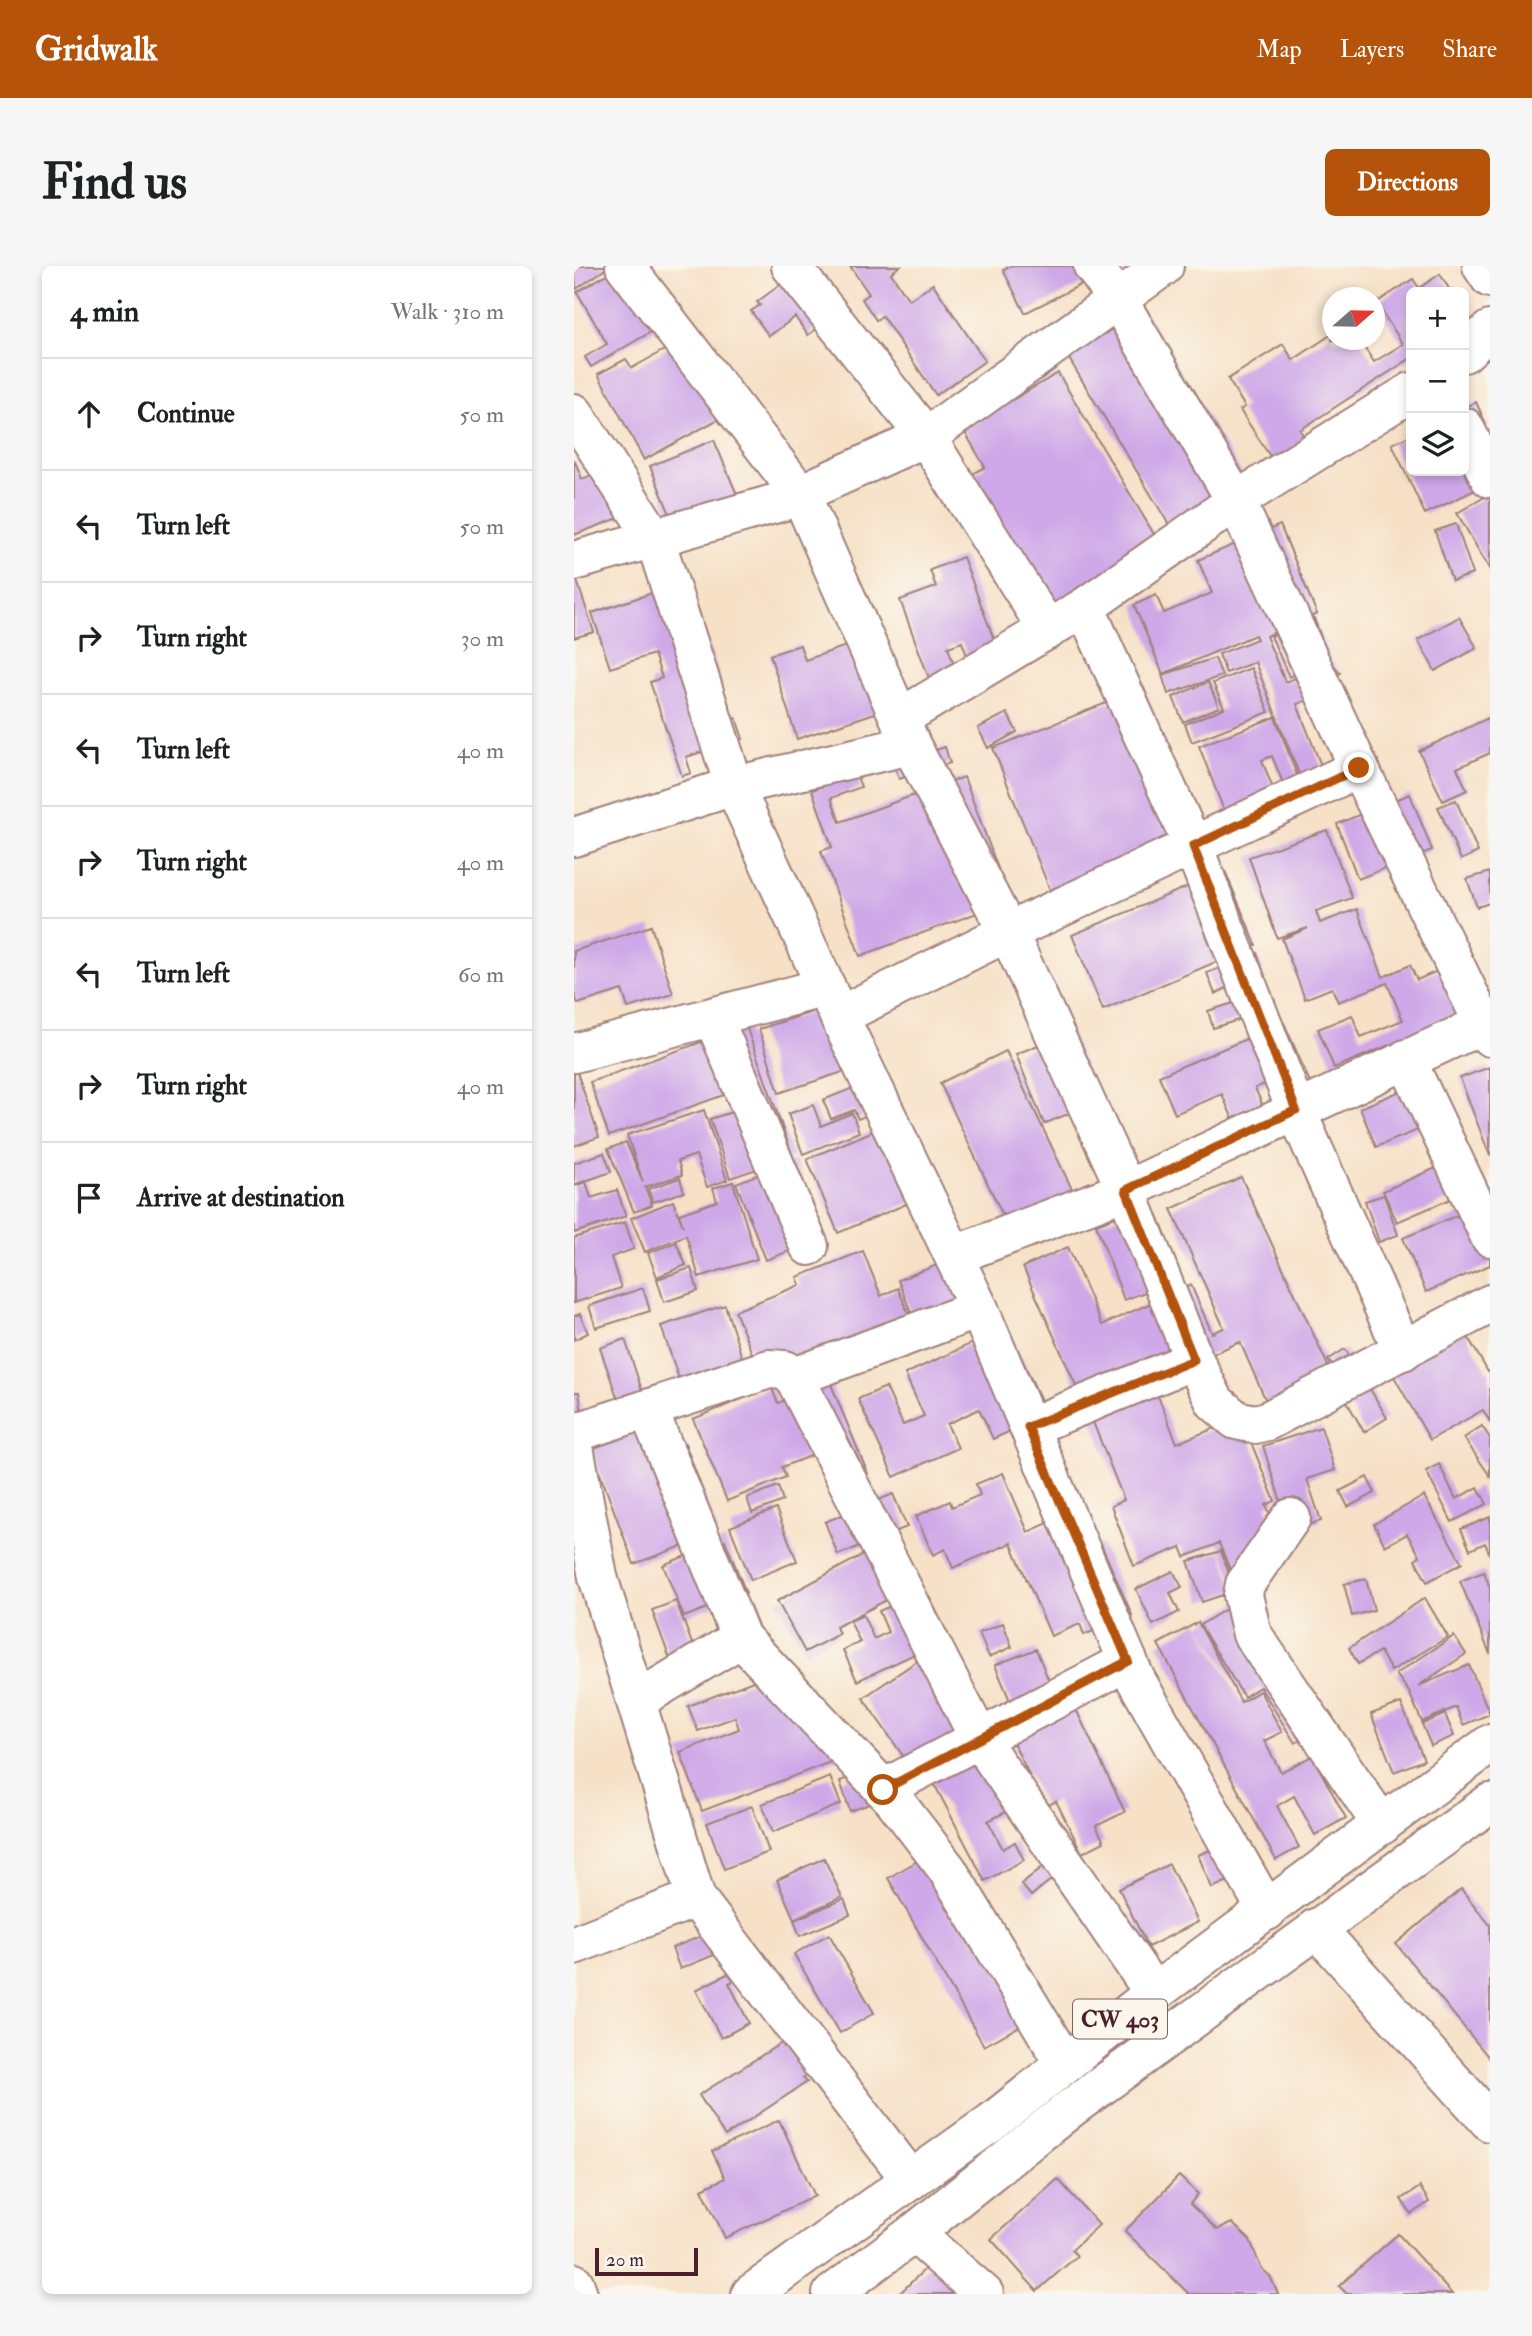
<!DOCTYPE html>
<html lang="en">
<head>
<meta charset="utf-8">
<style>
	body { margin:0; font-family:"IM FELL Double Pica",serif; background:#f6f6f6; color:#202124 }
	.controls { position:absolute; right:21px; top:21px; display:grid; overflow:hidden; border-radius:10px; box-shadow:0 4px 10px #0003 }
	.controls button { width:63px; height:63px; display:grid; place-items:center; padding:0; border:0; border-bottom:2px solid #e0e0e0; background:#fff; color:#202124; font:35px sans-serif }
	.compass { position:absolute; left:748px; top:21px; width:63px; height:63px; border-radius:50%; background:#fff; box-shadow:0 4px 10px #0003; rotate:70deg }
	.scale { position:absolute; left:21px; bottom:18px; width:103px; box-sizing:border-box; padding-left:7px; border:4px solid #4a1f2b; border-top:0; font-size:19px; line-height:24px; white-space:nowrap; color:#4a1f2b; -webkit-text-stroke:5px #fbf7ec; paint-order:stroke }
	.stop { position:absolute; width:21px; height:21px; margin:-16px; border:5px solid #b45309; border-radius:50%; background:#fff }
	.stop.end { background:#b45309; border-color:#fff; box-shadow:0 2px 7px #0008 }
	.list { margin:0; padding:0; list-style:none }
	h2 { display:flex; justify-content:space-between; align-items:center; height:91px; margin:0; padding:0 28px; font-size:30px }
	h2 small { font-size:23px; font-weight:400; color:#757577 }
	.list li { display:grid; grid-template-columns:46px 1fr auto; gap:21px; align-items:center; box-sizing:border-box; height:112px; padding:0 28px; border-top:2px solid #e0e0e0 }
	.list b { display:block; font-size:26px; white-space:nowrap }
	.list em { font-size:23px; font-style:normal; color:#757577 }
	.icon { flex:none; width:38px; height:38px; fill:none; stroke:currentColor; stroke-width:2; stroke-linecap:round; stroke-linejoin:round }
	.map { position:relative; flex:none; width:916px; height:2028px; overflow:hidden; border-radius:10px }
	header { display:flex; align-items:center; gap:42px; box-sizing:border-box; height:98px; padding:0 35px; background:#b45309; color:#fff }
	header strong { font-size:33px }
	nav { display:flex; gap:38px; margin-inline-start:auto; font-size:24px }
	.intro { display:flex; align-items:center; justify-content:space-between; box-sizing:border-box; height:168px; padding:0 42px }
	h1 { margin:0; font-size:49px }
	.button { padding:18px 32px; border-radius:10px; background:#b45309; color:#fff; font-size:24px; font-weight:700 }
	main { display:flex; gap:42px; padding:0 42px }
	aside { flex:1; background:#fff; border-radius:10px; box-shadow:0 4px 10px #0003 }
	.map>svg:first-child { display:block }
	.building { fill:#cea8e8 }
	.lines { fill:none; stroke-linecap:round; stroke-linejoin:round }
	.minor-casing { stroke:#a08079; stroke-width:42 }
	.major-casing { stroke:#a08079; stroke-width:42 }
	.minor { stroke:#fff; stroke-width:38 }
	.major { stroke:#fff; stroke-width:38 }
	.route { stroke:#b45309; stroke-width:9 }
	.labels { text-anchor:middle; stroke-width:6; stroke-linejoin:round; paint-order:stroke }
	.shield { fill:#fbf7ec; stroke:#7f6065; stroke-width:2 }
	.shield-label { font-size:23px; font-weight:bold; fill:#4a1f2b }
</style>
</head>
<body>
<header>
<strong>Gridwalk</strong>
<nav><a>Map</a><a>Layers</a><a>Share</a></nav>
</header>
<div class="intro"><h1>Find us</h1><a class="button">Directions</a></div>
<main>
<aside>
<h2>4 min<small>Walk · 310 m</small></h2>
<ul class="list">
<li><svg class="icon" aria-label="ahead" viewBox="0 0 24 24"><path d="M12 20V5M6 11l6-6 6 6"/></svg><div><b>Continue</b></div><em>50 m</em></li>
<li><svg class="icon" aria-label="left" viewBox="0 0 24 24"><path d="M17 20v-9H6M10 6l-5 5 5 5"/></svg><div><b>Turn left</b></div><em>50 m</em></li>
<li><svg class="icon" aria-label="right" viewBox="0 0 24 24"><path d="M7 20v-9h11M14 6l5 5-5 5"/></svg><div><b>Turn right</b></div><em>30 m</em></li>
<li><svg class="icon" aria-label="left" viewBox="0 0 24 24"><path d="M17 20v-9H6M10 6l-5 5 5 5"/></svg><div><b>Turn left</b></div><em>40 m</em></li>
<li><svg class="icon" aria-label="right" viewBox="0 0 24 24"><path d="M7 20v-9h11M14 6l5 5-5 5"/></svg><div><b>Turn right</b></div><em>40 m</em></li>
<li><svg class="icon" aria-label="left" viewBox="0 0 24 24"><path d="M17 20v-9H6M10 6l-5 5 5 5"/></svg><div><b>Turn left</b></div><em>60 m</em></li>
<li><svg class="icon" aria-label="right" viewBox="0 0 24 24"><path d="M7 20v-9h11M14 6l5 5-5 5"/></svg><div><b>Turn right</b></div><em>40 m</em></li>
<li><svg class="icon" aria-label="arrive" viewBox="0 0 24 24"><path d="M6 21V4h12l-3 4 3 4H6"/></svg><div><b>Arrive at destination</b></div></li>
</ul>
</aside>
<div class="map">
<svg width="916" height="2028" viewBox="0 0 916 2028">
	<rect width="100%" height="100%" fill="#fbf7ec"/>
	<filter id="ink" filterUnits="userSpaceOnUse"><feTurbulence type="fractalNoise" baseFrequency=".0143" numOctaves="2"/><feDisplacementMap in="SourceGraphic" scale="14" xChannelSelector="R" yChannelSelector="G"/><feConvolveMatrix kernelMatrix="1 2 1 2 8 2 1 2 1" color-interpolation-filters="sRGB"/></filter>
	<filter id="wash" filterUnits="userSpaceOnUse"><feTurbulence type="fractalNoise" baseFrequency=".00686" numOctaves="4" result="noise"/><feDisplacementMap in="SourceGraphic" scale="28" xChannelSelector="R" yChannelSelector="G"/><feGaussianBlur stdDeviation="1.57" result="paint"/><feColorMatrix in="noise" values="0 0 0 0 0 0 0 0 0 0 0 0 0 0 0 0 0 1.4 0 .05"/><feComposite in="paint" operator="in"/></filter>
	<g filter="url(#wash)">
		<rect width="100%" height="100%" fill="#f6e1c7"/>
		<g id="blocks">
			<g class="building">
				<polygon points="0,0 36,0 2,23"/>
				<polygon points="46,0 102,51 17,101 11,91 33,78 3,26"/>
				<polygon points="231,0 268,44 234,69 221,51 195,70 177,45 186,39 183,36"/>
				<polygon points="276,0 326,0 317,7 335,34 359,18 411,95 362,129 308,50 302,54 288,33 295,28"/>
				<polygon points="436,0 524,0 528,8 451,47 429,4"/>
				<polygon points="866,8 877,26 837,26 837,92 726,164 738,183 705,204 666,144 671,141 654,113 709,78 719,94 758,68 758,74 785,74 800,96 829,78 802,37 839,13 845,22"/>
				<polygon points="569,44 672,215 597,262 494,91"/>
				<polygon points="110,73 152,149 70,194 24,108 52,93 58,102"/>
				<polygon points="484,107 587,280 483,343 395,210 411,201 389,163"/>
				<polygon points="902,136 912,158 893,168 916,217 851,248 818,178 837,169 837,205 890,205 890,142"/>
				<polygon points="140,174 164,231 100,258 76,200"/>
				<polygon points="0,193 8,213 45,199 63,245 0,269"/>
				<polygon points="916,228 916,304 883,247"/>
				<polygon points="882,258 899,308 878,315 861,265"/>
				<polygon points="706,259 743,348 692,370 711,416 740,405 749,427 769,419 795,488 744,430 723,438 751,510 729,518 681,396 652,407 645,388 683,373 681,369 589,408 560,339 582,329 590,347 638,327 624,294"/>
				<polygon points="389,291 425,387 396,398 388,376 374,381 384,410 358,420 326,334 362,321 356,304"/>
				<polygon points="0,312 2,312 20,366 0,372"/>
				<polygon points="114,315 148,420 136,424 147,457 162,452 169,473 112,491 117,507 108,510 76,416 88,412 80,388 36,402 18,347"/>
				<polygon points="885,351 903,382 861,405 844,374"/>
				<polygon points="740,352 755,393 766,407 753,416 746,397 715,411 697,370"/>
				<polygon points="296,372 319,441 223,473 196,389 226,379 231,394"/>
				<polygon points="641,392 648,410 594,428 588,409"/>
				<polygon points="677,402 695,446 618,476 611,458 650,442 639,417"/>
				<polygon points="634,416 645,441 609,456 599,431"/>
				<polygon points="570,422 621,566 476,624 419,482"/>
				<polygon points="433,447 443,466 414,482 404,462"/>
				<polygon points="701,451 728,522 713,527 698,490 688,494 704,536 654,555 625,480"/>
				<polygon points="916,451 916,487 883,502 893,524 869,535 845,485"/>
				<polygon points="371,481 376,497 325,513 320,498"/>
				<polygon points="282,508 287,521 257,532 266,556 390,511 436,635 286,690 247,585 258,581 238,524"/>
				<polygon points="836,528 858,584 784,613 763,558"/>
				<polygon points="882,534 904,586 887,594 864,541"/>
				<polygon points="753,564 778,632 742,645 746,657 783,643 809,711 836,699 843,714 877,699 916,737 838,773 837,770 760,802 744,763 778,749 787,771 829,754 813,717 764,736 758,722 731,733 708,673 734,662 703,672 675,591"/>
				<polygon points="651,605 682,679 529,744 498,669"/>
				<polygon points="916,606 916,637 903,641 893,613"/>
				<polygon points="77,660 99,728 54,742 48,724 4,738 0,727 0,685"/>
				<polygon points="683,687 689,704 641,728 633,707"/>
				<polygon points="688,728 693,745 639,762 634,745"/>
				<polygon points="269,736 290,799 205,827 185,763"/>
				<polygon points="710,757 738,821 705,812 681,822 691,845 661,858 648,828 601,848 585,810"/>
				<polygon points="172,760 219,891 156,912 136,853 167,843 161,825 35,870 16,816"/>
				<polygon points="496,766 525,835 470,858 442,788"/>
				<polygon points="432,785 505,938 438,969 366,817"/>
				<polygon points="916,801 916,890 886,812"/>
				<polygon points="3,806 25,871 0,880 0,807"/>
				<polygon points="299,814 310,842 284,853 280,844 257,853 249,834"/>
				<polygon points="848,816 864,856 802,881 786,842"/>
				<polygon points="239,839 247,860 278,847 285,866 229,888 214,848"/>
				<polygon points="130,844 153,914 133,921 122,889 104,895 108,909 71,921 78,939 60,946 34,883 52,876 69,916 53,869"/>
				<polygon points="330,852 361,926 264,967 233,893"/>
				<polygon points="30,887 37,906 0,919 0,897"/>
				<polygon points="885,892 893,926 823,956 809,925"/>
				<polygon points="221,894 250,972 192,994 162,917"/>
				<polygon points="667,911 761,1115 696,1144 666,1076 512,1142 449,1001 494,981 528,1059 617,1019 638,1067 650,1062 597,943"/>
				<polygon points="106,912 110,926 79,936 74,923"/>
				<polygon points="12,916 17,932 43,924 52,950 0,967 0,920"/>
				<polygon points="159,916 183,993 125,1011 112,969 71,986 57,952 99,935 109,960 105,948 143,935 139,922"/>
				<polygon points="810,929 824,969 805,976 791,935"/>
				<polygon points="578,938 606,1013 550,1034 522,958"/>
				<polygon points="896,944 916,992 916,999 852,1026 829,972"/>
				<polygon points="51,956 60,983 37,991 47,1022 0,1037 0,972"/>
				<polygon points="102,976 112,999 83,1011 74,987"/>
				<polygon points="289,985 307,1030 324,1022 344,1071 188,1112 161,1045 226,1019 223,1011"/>
				<polygon points="389,989 409,1038 344,1064 324,1014"/>
				<polygon points="117,1002 124,1025 90,1036 83,1013"/>
				<polygon points="69,1022 76,1045 22,1062 15,1040"/>
				<polygon points="151,1039 172,1104 109,1125 87,1060"/>
				<polygon points="6,1048 14,1067 0,1074 0,1050"/>
				<polygon points="433,1061 471,1143 448,1160 419,1173 405,1143 373,1158 384,1182 320,1211 284,1133 312,1121 329,1159 350,1150 331,1108"/>
				<polygon points="891,1066 914,1106 916,1105 916,1156 909,1144 856,1174 818,1107"/>
				<polygon points="51,1073 72,1137 48,1145 26,1082"/>
				<polygon points="771,1083 783,1101 767,1113 754,1094"/>
				<polygon points="256,1116 294,1208 280,1214 266,1178 208,1201 212,1211 153,1235 119,1153 197,1121 204,1137"/>
				<polygon points="792,1116 813,1152 790,1166 769,1129"/>
				<polygon points="582,1125 603,1177 667,1152 701,1235 692,1239 712,1287 661,1316 645,1277 611,1291 607,1281 560,1300 537,1240 550,1234 517,1151"/>
				<polygon points="0,1126 5,1126 10,1163 0,1164"/>
				<polygon points="81,1160 90,1185 111,1177 144,1267 60,1298 17,1183"/>
				<polygon points="908,1160 916,1172 916,1210 890,1172"/>
				<polygon points="747,1161 761,1204 733,1213 747,1255 716,1264 689,1180"/>
				<polygon points="865,1198 882,1233 904,1221 913,1238 878,1256 852,1205"/>
				<polygon points="429,1207 454,1266 492,1249 508,1287 527,1278 558,1349 510,1369 506,1358 477,1370 437,1277 379,1302 371,1283 359,1289 342,1250 376,1235 378,1241 406,1229 402,1218"/>
				<polygon points="793,1211 801,1227 774,1241 766,1225"/>
				<polygon points="204,1220 209,1235 178,1247 173,1232"/>
				<polygon points="319,1228 333,1261 264,1289 251,1256"/>
				<polygon points="850,1230 888,1297 853,1316 841,1293 846,1290 833,1268 811,1280 800,1258"/>
				<polygon points="202,1243 223,1295 177,1314 156,1261"/>
				<polygon points="916,1251 916,1289 911,1277 896,1284 887,1263"/>
				<polygon points="151,1274 172,1327 110,1351 89,1299"/>
				<polygon points="296,1285 320,1330 262,1361 265,1368 231,1386 203,1335"/>
				<polygon points="647,1285 661,1325 628,1336 614,1295"/>
				<polygon points="599,1305 608,1321 596,1327 605,1346 579,1359 562,1323"/>
				<polygon points="910,1306 916,1322 916,1388 886,1315"/>
				<polygon points="792,1313 800,1344 778,1350 770,1318"/>
				<polygon points="670,1332 749,1461 721,1477 686,1421 670,1431 626,1359"/>
				<polygon points="851,1332 874,1371 817,1405 806,1385 784,1398 775,1382"/>
				<polygon points="102,1335 120,1383 96,1393 78,1344"/>
				<polygon points="321,1338 343,1387 283,1415 269,1384 286,1376 276,1355 289,1349 300,1373 314,1366 305,1345"/>
				<polygon points="624,1356 667,1436 686,1425 708,1466 690,1475 707,1506 738,1490 772,1552 741,1569 720,1530 703,1540 725,1581 702,1594 584,1378"/>
				<polygon points="429,1357 438,1381 415,1391 405,1367"/>
				<polygon points="880,1370 892,1388 844,1420 895,1399 916,1448 889,1459 882,1441 848,1456 835,1426 822,1408"/>
				<polygon points="462,1383 482,1433 442,1449 421,1399"/>
				<polygon points="352,1389 399,1456 336,1500 289,1432"/>
				<polygon points="216,1401 267,1492 128,1545 106,1486 165,1463 161,1451 124,1465 114,1440"/>
				<polygon points="498,1435 551,1546 522,1560 530,1576 508,1587 482,1535 471,1541 434,1466"/>
				<polygon points="827,1437 850,1494 820,1506 797,1448"/>
				<polygon points="871,1448 880,1470 857,1480 848,1458"/>
				<polygon points="430,1474 484,1575 443,1540 414,1555 429,1583 441,1576 450,1594 411,1615 357,1512"/>
				<polygon points="295,1505 305,1535 276,1545 266,1515"/>
				<polygon points="256,1511 267,1538 199,1566 188,1538"/>
				<polygon points="178,1540 195,1586 150,1603 133,1557"/>
				<polygon points="648,1579 661,1612 638,1622 624,1589"/>
				<polygon points="357,1587 453,1756 410,1780 314,1612"/>
				<polygon points="250,1592 268,1631 220,1653 203,1614"/>
				<polygon points="595,1598 624,1656 574,1681 545,1623"/>
				<polygon points="470,1600 479,1612 457,1630 447,1618"/>
				<polygon points="887,1623 916,1659 916,1793 822,1678"/>
				<polygon points="270,1633 276,1649 226,1670 220,1654"/>
				<polygon points="137,1666 145,1687 106,1703 98,1682"/>
				<polygon points="255,1668 300,1747 266,1767 220,1688"/>
				<polygon points="190,1689 211,1730 173,1708 155,1717 175,1757 147,1772 122,1724"/>
				<polygon points="231,1762 253,1796 229,1812 233,1816 151,1870 125,1829"/>
				<polygon points="205,1854 241,1930 151,1972 128,1923 151,1912 138,1885"/>
				<polygon points="605,1910 624,1928 616,1938 643,1964 658,1957 676,1974 687,2002 696,2010 704,2028 615,2028 551,1965"/>
				<polygon points="484,1913 525,1959 498,1984 503,1990 463,2025 417,1973"/>
				<polygon points="846,1921 855,1936 837,1948 827,1933"/>
				<polygon points="824,1968 878,2028 773,2028 765,2020"/>
				<polygon points="379,1976 428,2028 325,2028"/>
			</g>
		</g>
	</g>
	<g filter="url(#ink)">
		<use href="#blocks" fill-opacity="0" stroke="#a08079" stroke-width="2"/>
		<g class="lines">
			<defs>
				<g id="minor">
					<polyline points="51,0 227,229 335,474"/>
					<polyline points="217,0 352,171 474,364"/>
					<polyline points="519,0 544,34 662,235 785,502 916,771"/>
					<polyline points="908,0 916,12"/>
					<polyline points="890,87 916,64"/>
					<polyline points="0,147 81,273 160,520 265,750 405,1043 561,1412 693,1645"/>
					<polyline points="890,161 916,212"/>
					<polyline points="0,295 210,235 352,171 590,0"/>
					<polyline points="511,341 619,580 722,844 829,1085"/>
					<polyline points="326,452 511,341 662,235 837,126"/>
					<polyline points="0,571 160,520 337,479 434,666 552,924 620,1094 641,1136 662,1154 681,1158 693,1155 916,1038"/>
					<polyline points="265,750 434,666 785,502"/>
					<polyline points="139,751 235,980"/>
					<polyline points="0,787 252,721"/>
					<polyline points="832,793 916,971"/>
					<polyline points="381,989 552,924 916,755"/>
					<polyline points="220,1111 405,1043"/>
					<polyline points="74,1143 167,1372 320,1534 373,1603 490,1796"/>
					<polyline points="455,1161 620,1094"/>
					<polyline points="0,1167 195,1103 211,1104 220,1111 406,1474 580,1727"/>
					<polyline points="0,1181 24,1311 122,1632 337,1914"/>
					<polyline points="717,1252 671,1318 669,1329 678,1368 808,1559"/>
					<polyline points="62,1435 167,1372"/>
					<polyline points="309,1523 554,1395"/>
					<polyline points="742,1662 916,1856"/>
					<polyline points="0,1679 122,1632"/>
					<polyline points="340,1967 410,2028"/>
					<polyline points="0,2017 4,2028"/>
				</g>
				<g id="major">
					<polyline points="177,2028 418,1856 580,1727 916,1478"/>
					<polyline points="258,2028 340,1967 497,1842 916,1537"/>
				</g>
			</defs>
			<use href="#minor" class="minor-casing"/>
			<use href="#major" class="major-casing"/>
			<use href="#minor" class="minor"/>
			<use href="#major" class="major"/>
		</g>
	</g>
	<g class="lines" filter="url(#ink)">
		<polyline class="route" points="309,1524 554,1395 454,1161 620,1094 552,924 722,844 619,580 785,502"/>
	</g>
	<g class="labels">
		<rect class="shield" x="499" y="1733.5" width="94" height="39" rx="5"/>
		<g class="shield-label">
			<text x="546" y="1761">CW 403</text>
		</g>
	</g>
</svg>
<div class="controls">
<button>+</button>
<button>−</button>
<button><svg class="icon" aria-label="layers" viewBox="0 0 24 24"><path d="M12 4l9 5-9 5-9-5zM3 14l9 5 9-5"/></svg></button>
</div>
<svg class="compass" viewBox="-18 -18 36 36"><path d="M0-13l5 13h-10z" fill="#e53935"/><path d="M0 13l5-13h-10z" fill="#757577"/></svg>
<div class="scale">20 m</div>
<div class="stop" style="left:309px;top:1524px"></div>
<div class="stop end" style="left:785px;top:502px"></div>
</div>
</main>
</body>
</html>
